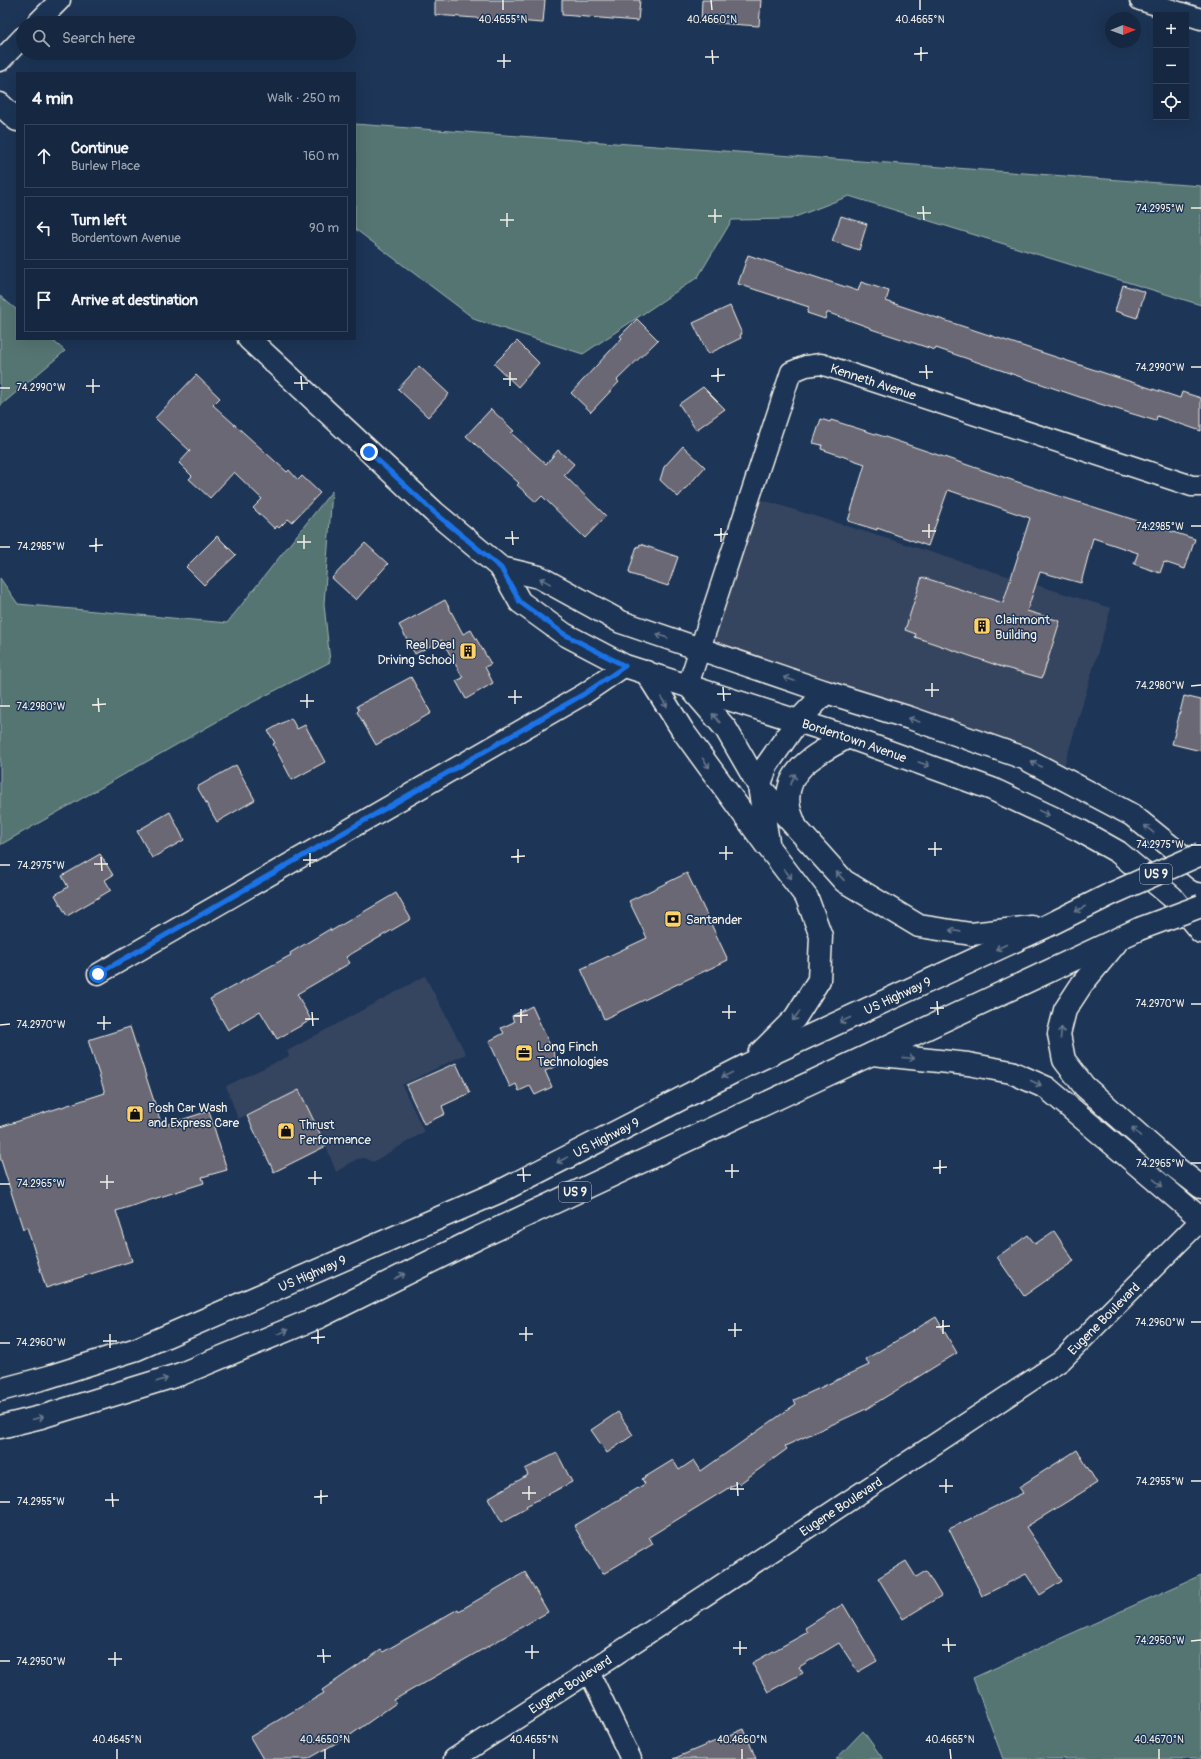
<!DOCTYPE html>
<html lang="en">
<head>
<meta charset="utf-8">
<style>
	body { margin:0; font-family:Pangolin,sans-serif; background:#23344c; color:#f1f3f6 }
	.controls { position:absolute; right:12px; top:12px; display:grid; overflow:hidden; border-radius:0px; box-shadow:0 4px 16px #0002 }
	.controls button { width:36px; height:36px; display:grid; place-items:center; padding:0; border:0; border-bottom:1px solid #35445a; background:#162841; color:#f1f3f6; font:20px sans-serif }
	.compass { position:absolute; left:1105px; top:12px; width:36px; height:36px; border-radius:50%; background:#162841; box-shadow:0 4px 16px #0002; rotate:89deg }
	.stop { position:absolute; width:12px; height:12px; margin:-9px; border:3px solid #1a73e8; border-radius:50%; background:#fff }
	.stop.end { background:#1a73e8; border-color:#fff; box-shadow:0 1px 4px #0008 }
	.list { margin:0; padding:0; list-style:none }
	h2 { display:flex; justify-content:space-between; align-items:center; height:52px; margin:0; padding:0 16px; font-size:17px }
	h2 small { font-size:13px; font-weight:400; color:#9ea6b1 }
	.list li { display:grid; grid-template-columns:26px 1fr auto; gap:12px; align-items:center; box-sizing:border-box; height:64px; margin:0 8px 8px; padding:0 8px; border:1px solid #35445a; border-radius:0px }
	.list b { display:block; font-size:15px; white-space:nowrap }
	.list p { margin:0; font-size:13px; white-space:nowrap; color:#9ea6b1 }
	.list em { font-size:13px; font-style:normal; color:#9ea6b1 }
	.icon { flex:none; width:22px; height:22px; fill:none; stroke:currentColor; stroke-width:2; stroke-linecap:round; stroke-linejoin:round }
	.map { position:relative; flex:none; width:1201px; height:1759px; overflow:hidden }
	.search { position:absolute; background:#162841; box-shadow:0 4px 16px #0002; left:16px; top:16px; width:340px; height:44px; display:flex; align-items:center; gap:10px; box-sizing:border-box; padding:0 14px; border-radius:22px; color:#9ea6b1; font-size:15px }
	.panel { position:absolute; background:#162841; box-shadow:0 4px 16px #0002; left:16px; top:72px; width:340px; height:268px; border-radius:0px }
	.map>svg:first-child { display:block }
	.built { fill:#344460 }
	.green { fill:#547473; stroke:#a4b2ae }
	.building { fill:#6a6874; stroke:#f4f1e8 }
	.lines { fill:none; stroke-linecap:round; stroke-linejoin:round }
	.street-casing { stroke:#f4f1e8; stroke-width:23 }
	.secondary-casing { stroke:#f4f1e8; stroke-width:25 }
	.highway-casing { stroke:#f4f1e8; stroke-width:25 }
	.street { stroke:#1d3557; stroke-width:20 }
	.secondary { stroke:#1d3557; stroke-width:22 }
	.highway { stroke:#1d3557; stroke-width:22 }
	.highway-bridge-casing { stroke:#f4f1e8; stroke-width:25; stroke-linecap:butt }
	.highway-bridge { stroke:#1d3557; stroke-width:22 }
	.oneway { stroke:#68778a }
	.route { stroke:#1a73e8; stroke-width:5 }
	.ticks { fill:none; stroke:#f4f1e8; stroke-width:1.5 }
	.labels { text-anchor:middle; stroke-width:3; stroke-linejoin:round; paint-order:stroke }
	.shield { fill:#1d3557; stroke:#b4b9bc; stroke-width:1 }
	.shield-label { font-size:12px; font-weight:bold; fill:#f4f1e8 }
	.street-label { font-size:13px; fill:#f4f1e8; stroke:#1d3557 }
	.poi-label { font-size:13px; fill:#f4f1e8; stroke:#1d3557; text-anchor:start }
	.ticks-label { font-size:10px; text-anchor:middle; fill:#f4f1e8; stroke:#1d3557; stroke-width:3; stroke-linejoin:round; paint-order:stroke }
</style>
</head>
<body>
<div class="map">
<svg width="1201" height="1759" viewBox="0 0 1201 1759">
	<rect width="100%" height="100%" fill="#1d3557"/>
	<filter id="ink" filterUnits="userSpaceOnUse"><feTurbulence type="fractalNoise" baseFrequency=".025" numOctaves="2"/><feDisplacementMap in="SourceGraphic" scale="8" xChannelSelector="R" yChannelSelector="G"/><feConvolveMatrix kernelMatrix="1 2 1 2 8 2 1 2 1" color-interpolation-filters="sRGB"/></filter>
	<g filter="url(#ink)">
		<g class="built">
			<polygon points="750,496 1111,608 1061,777 699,649"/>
			<polygon points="425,976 466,1054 402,1085 424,1132 373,1162 365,1158 357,1159 336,1172 326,1146 299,1091 238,1119 226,1086 289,1056 287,1051"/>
		</g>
		<g class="green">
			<polygon points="355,124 1201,186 1201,305 849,196 790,219 732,220 698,277 583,354 476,320 355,229"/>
			<polygon points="0,296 17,310 17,339 51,339 65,351 0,406"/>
			<polygon points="332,491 324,604 330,662 234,712 0,845 0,578 18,604 227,623"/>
			<polygon points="1201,1575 1201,1759 1003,1759 973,1678"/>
			<polygon points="863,1731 883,1759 836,1759"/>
		</g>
		<g class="building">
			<polygon points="435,0 545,0 543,23 435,15"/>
			<polygon points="562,0 640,0 638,21 562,15"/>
			<polygon points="702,0 761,0 759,26 701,22"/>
			<polygon points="841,216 867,224 859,250 832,241"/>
			<polygon points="748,255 858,291 861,282 889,291 886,301 892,303 1180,398 1182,392 1201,398 1201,431 1157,416 1156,421 1100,404 936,348 935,350 871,329 871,328 829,313 827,313 825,319 807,313 809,307 738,284"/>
			<polygon points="1123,285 1145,292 1137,318 1115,311"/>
			<polygon points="730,306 742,334 740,335 741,338 708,354 693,323"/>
			<polygon points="637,319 658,340 617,380 619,382 591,412 571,393 622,338 620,336"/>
			<polygon points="517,341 539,363 518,387 494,364"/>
			<polygon points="419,366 449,394 428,417 398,389"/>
			<polygon points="196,375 220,398 213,405 287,472 289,470 298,480 302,476 320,493 292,522 288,519 279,528 277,526 275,529 253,508 262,499 234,472 210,498 189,479 192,476 179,463 190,451 155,418"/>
			<polygon points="703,387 725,409 696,430 679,404"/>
			<polygon points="491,409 514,431 511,433 546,464 558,450 574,464 564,475 606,516 585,538 542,496 536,502 517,485 519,483 466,436"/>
			<polygon points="821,419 830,422 831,420 885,437 1059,496 1195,539 1185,569 1164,562 1160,573 1134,564 1138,553 1093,538 1081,583 1040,572 1027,611 1060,621 1042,678 1002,667 915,637 916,634 905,630 922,577 1003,603 1030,518 948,490 928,546 877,528 877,530 848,521 865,464 821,449 822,445 813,443"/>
			<polygon points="683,446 705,467 678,497 660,480 664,467"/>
			<polygon points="217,536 236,555 204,585 186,567"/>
			<polygon points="365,543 388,564 356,600 332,578"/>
			<polygon points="640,544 678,557 668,586 630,574 629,571 637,546 639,547"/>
			<polygon points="445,600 463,634 471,630 491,664 485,667 493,683 466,699 456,681 463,678 442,640 415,654 399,625"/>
			<polygon points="411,677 431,713 376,745 357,712 359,710 357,706"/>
			<polygon points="1184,696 1201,700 1201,751 1172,744"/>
			<polygon points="291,718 297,729 305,725 325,762 292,780 273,744 275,743 268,731"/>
			<polygon points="236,765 255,800 217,822 197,787"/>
			<polygon points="170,812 184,840 152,858 137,831"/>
			<polygon points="100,854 113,875 105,880 111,890 67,916 55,895 68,887 62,876"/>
			<polygon points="687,873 728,960 604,1019 581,969 647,938 629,901"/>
			<polygon points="396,893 411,919 346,957 350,963 297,994 311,1020 277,1039 260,1011 228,1030 210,999 291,955 290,953 330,929 331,931"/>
			<polygon points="532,1006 559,1065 545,1071 552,1087 535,1095 530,1086 519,1091 516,1084 510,1087 489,1041 504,1033 501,1028 514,1022 512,1016"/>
			<polygon points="130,1027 162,1126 209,1111 227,1170 202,1177 204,1183 116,1211 132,1261 46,1288 27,1227 23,1229 0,1157 0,1127 105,1093 88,1040"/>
			<polygon points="456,1063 470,1093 442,1106 445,1114 424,1124 406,1085"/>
			<polygon points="299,1090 326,1146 274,1172 247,1116"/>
			<polygon points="1054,1231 1074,1261 1024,1296 997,1257 1028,1235 1035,1244"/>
			<polygon points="936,1317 957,1353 866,1409 785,1446 787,1449 739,1484 738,1482 649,1537 653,1544 603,1574 574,1526 645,1484 642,1479 673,1460 679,1470 694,1460 701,1471 796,1404 794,1400 869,1365 866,1359"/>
			<polygon points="618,1412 633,1435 607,1453 591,1430"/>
			<polygon points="1077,1450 1097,1483 1026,1527 1062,1581 1040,1595 1026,1574 982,1596 949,1529 1023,1493 1019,1487"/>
			<polygon points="557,1453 572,1482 526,1506 527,1508 502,1522 488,1498 528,1475 525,1469"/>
			<polygon points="906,1561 916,1577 926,1571 941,1596 903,1619 878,1578"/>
			<polygon points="525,1572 548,1612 394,1700 396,1703 352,1734 308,1759 263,1759 250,1737 324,1693 322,1690 381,1650 383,1652 458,1609 459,1611"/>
			<polygon points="843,1604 877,1661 858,1672 839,1643 799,1667 803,1673 768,1692 752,1663 808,1632 805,1628"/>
			<polygon points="744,1729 756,1759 673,1759"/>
		</g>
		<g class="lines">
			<defs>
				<g id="street">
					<polyline points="1140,0 1201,19"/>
					<polyline points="37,23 60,0"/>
					<polyline points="0,61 23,37"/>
					<path id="s1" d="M688,685L791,372L806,366L821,364L1192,486H1201"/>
					<polyline points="98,974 584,694 625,666"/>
					<polyline points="589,1672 631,1759"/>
					<path id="s2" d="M454,1759L589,1672L1061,1361L1201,1220"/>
				</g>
				<g id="secondary">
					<polyline points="0,104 17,120"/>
					<path id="s3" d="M249,339L434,512L501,568L520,602L564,634L625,666L848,737L992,789L1079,830L1118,852L1172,897L1201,932"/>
					<polyline points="501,568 539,577 621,622 826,692 910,718 1024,758 1132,815 1201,871"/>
				</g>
				<g id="highway">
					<polyline points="646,672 683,731 766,845"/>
					<polyline points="688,685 726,729 759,786 844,881 919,926 971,934 1032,927"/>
					<path d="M795,825C793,819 790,813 789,807C782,769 820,752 848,737"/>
					<polyline points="1116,943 1082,984 1065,1010 1059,1034 1064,1060 1084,1086 1175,1167 1201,1187"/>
					<polyline points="759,1054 795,1018 819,980 821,936 807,898 769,848 759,786 767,765 797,722 826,692"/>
					<polyline points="872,1054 968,1064 1011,1072 1047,1088 1201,1219"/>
					<path id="s4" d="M0,1390L45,1378L137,1349L501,1191L747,1065L1049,925L1111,894"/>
					<polyline points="0,1427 41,1417 181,1374 319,1317 478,1238 1139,929"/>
				</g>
			</defs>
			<use href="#street" class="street-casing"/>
			<use href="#secondary" class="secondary-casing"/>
			<use href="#highway" class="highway-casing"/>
			<use href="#street" class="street"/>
			<use href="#secondary" class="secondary"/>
			<use href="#highway" class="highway"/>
			<defs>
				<g id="highway-bridge">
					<polyline points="1111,894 1201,854"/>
					<polyline points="1139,929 1201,906"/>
				</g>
			</defs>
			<use href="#highway-bridge" class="highway-bridge-casing"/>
			<use href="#highway-bridge" class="highway-bridge"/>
		</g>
		<defs><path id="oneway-shaft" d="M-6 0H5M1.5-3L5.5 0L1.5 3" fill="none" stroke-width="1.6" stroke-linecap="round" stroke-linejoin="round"/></defs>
		<g class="oneway">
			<use href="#oneway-shaft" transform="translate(545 581) rotate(-151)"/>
			<use href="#oneway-shaft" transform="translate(662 636) rotate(-161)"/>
			<use href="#oneway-shaft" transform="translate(789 679) rotate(-161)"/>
			<use href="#oneway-shaft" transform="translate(664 702) rotate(58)"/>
			<use href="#oneway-shaft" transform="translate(716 718) rotate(-131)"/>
			<use href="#oneway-shaft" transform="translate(914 720) rotate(-161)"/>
			<use href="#oneway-shaft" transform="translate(706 763) rotate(54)"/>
			<use href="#oneway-shaft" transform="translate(924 764) rotate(20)"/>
			<use href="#oneway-shaft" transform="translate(1036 764) rotate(-152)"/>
			<use href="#oneway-shaft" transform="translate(793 779) rotate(-69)"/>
			<use href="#oneway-shaft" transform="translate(1044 813) rotate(26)"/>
			<use href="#oneway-shaft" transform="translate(1149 829) rotate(-141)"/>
			<use href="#oneway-shaft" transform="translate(788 874) rotate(53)"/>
			<use href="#oneway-shaft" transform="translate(840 876) rotate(-133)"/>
			<use href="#oneway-shaft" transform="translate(1080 909) rotate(153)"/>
			<use href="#oneway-shaft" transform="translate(955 931) rotate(-172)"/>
			<use href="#oneway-shaft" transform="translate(1001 947) rotate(155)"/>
			<use href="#oneway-shaft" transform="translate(796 1016) rotate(127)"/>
			<use href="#oneway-shaft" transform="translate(845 1020) rotate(155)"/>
			<use href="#oneway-shaft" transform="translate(1061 1033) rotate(-85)"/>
			<use href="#oneway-shaft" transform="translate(909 1058) rotate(5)"/>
			<use href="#oneway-shaft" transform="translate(727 1075) rotate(154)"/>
			<use href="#oneway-shaft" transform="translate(1036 1083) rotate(24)"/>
			<use href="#oneway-shaft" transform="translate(1136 1132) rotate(-138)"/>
			<use href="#oneway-shaft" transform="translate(562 1160) rotate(153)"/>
			<use href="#oneway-shaft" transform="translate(1158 1183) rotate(40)"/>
			<use href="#oneway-shaft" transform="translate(400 1276) rotate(-27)"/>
			<use href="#oneway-shaft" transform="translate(283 1332) rotate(-22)"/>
			<use href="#oneway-shaft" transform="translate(162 1380) rotate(-17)"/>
			<use href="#oneway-shaft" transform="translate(38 1418) rotate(-15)"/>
		</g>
	</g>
	<g class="lines" filter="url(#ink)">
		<polyline class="route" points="98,974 584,694 625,666 564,634 520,602 501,568 434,512 369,452"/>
	</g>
	<path class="ticks" d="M503,0V10M711,0L712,10M920,0V10M921,47V61M712,50L713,64M504,54V68M914,54L928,53M705,57H719M497,61H511M923,206L924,220M1191,208H1201M715,209V223M507,213V227M917,213H931M708,216H722M500,220H514M926,365L927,379M1191,367H1201M718,368V382M510,372V386M919,372H933M301,376L302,390M711,376L725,375M93,379V393M503,379H517M294,383H308M86,386H100M0,388H10M929,524V538M1191,526H1201M721,528V542M512,531L513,545M922,531H936M304,535V549M714,535L728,534M96,538V552M505,538H519M297,542H311M89,546L103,545M0,547H10M932,683V697M1191,686L1201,685M723,687L724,701M515,690V704M925,690H939M307,694V708M717,694H731M508,697H522M98,698L99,712M300,701H314M92,705L106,704M0,706H10M935,842V856M1191,845H1201M726,846V860M518,849V863M928,849H942M310,853V867M719,853H733M101,857L102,871M511,857L525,856M303,860H317M94,864H108M0,865H10M937,1001L938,1015M1191,1004H1201M729,1005V1019M930,1008H944M521,1009V1023M312,1012L313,1026M722,1012H736M104,1016V1030M514,1016L528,1015M305,1019H319M97,1023H111M0,1025L10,1024M940,1160V1174M1191,1163H1201M732,1164V1178M523,1168L524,1182M933,1168L947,1167M315,1171V1185M725,1171H739M107,1175V1189M517,1175H531M308,1178H322M100,1182H114M0,1184H10M943,1320V1334M1191,1322H1201M735,1323V1337M526,1327V1341M936,1327L950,1326M318,1330V1344M728,1330H742M110,1334V1348M519,1334H533M311,1338L325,1337M103,1341H117M0,1343H10M946,1479V1493M1191,1481H1201M737,1482L738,1496M529,1486V1500M939,1486H953M730,1489H744M321,1490V1504M112,1493L113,1507M522,1493H536M314,1497L328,1496M105,1500H119M0,1502H10M948,1638L949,1652M740,1641V1655M1191,1641L1201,1640M532,1645V1659M942,1645H956M733,1648H747M323,1649L324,1663M115,1652V1666M525,1652H539M317,1656H331M108,1659H122M0,1661H10M117,1749V1759M325,1749V1759M534,1749V1759M742,1749V1759M950,1749L951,1759M1159,1749V1759"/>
	<defs>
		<symbol id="building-square" viewBox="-11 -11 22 22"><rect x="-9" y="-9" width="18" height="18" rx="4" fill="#ffd166" stroke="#1d3557"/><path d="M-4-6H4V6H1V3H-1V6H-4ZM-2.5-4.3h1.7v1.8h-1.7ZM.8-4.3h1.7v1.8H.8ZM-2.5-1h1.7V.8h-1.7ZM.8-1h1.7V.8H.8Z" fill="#111"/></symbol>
		<symbol id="bank-square" viewBox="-11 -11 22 22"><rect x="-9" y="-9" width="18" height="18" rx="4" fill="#ffd166" stroke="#1d3557"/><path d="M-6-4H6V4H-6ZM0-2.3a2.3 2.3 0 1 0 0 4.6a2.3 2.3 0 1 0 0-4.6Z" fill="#111"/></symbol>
		<symbol id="office-square" viewBox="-11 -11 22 22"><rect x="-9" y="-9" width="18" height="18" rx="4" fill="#ffd166" stroke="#1d3557"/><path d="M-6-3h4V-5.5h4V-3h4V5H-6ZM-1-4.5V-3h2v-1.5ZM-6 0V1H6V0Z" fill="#111"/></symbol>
		<symbol id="shop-square" viewBox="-11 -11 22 22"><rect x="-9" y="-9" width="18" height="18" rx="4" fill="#ffd166" stroke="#1d3557"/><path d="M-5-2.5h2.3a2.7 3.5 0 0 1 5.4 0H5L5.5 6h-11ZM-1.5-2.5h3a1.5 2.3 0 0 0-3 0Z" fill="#111"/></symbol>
	</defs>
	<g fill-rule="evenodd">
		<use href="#building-square" x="972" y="616" width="20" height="20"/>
		<use href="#building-square" x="458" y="641" width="20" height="20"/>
		<use href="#bank-square" x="663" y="909" width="20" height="20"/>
		<use href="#office-square" x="514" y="1043" width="20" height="20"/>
		<use href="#shop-square" x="125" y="1104" width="20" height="20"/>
		<use href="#shop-square" x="276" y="1121" width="20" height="20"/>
	</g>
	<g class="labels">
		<g class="shield">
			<rect x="1140" y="864" width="32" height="20" rx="3"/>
			<rect x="559" y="1182" width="32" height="20" rx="3"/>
		</g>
		<g class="shield-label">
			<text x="1156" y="878">US 9</text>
			<text x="575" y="1196">US 9</text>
		</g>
		<g class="street-label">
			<text dy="5" stroke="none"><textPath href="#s1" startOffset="416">Kenneth Avenue</textPath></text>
			<text dy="5" stroke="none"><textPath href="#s3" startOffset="744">Bordentown Avenue</textPath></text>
			<text dy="5" stroke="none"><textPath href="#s4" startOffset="982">US Highway 9</textPath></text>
			<text dy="5" stroke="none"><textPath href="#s4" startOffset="658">US Highway 9</textPath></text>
			<text dy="5" stroke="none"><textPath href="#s4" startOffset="334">US Highway 9</textPath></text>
			<text dy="5" stroke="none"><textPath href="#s2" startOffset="786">Eugene Boulevard</textPath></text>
			<text dy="5" stroke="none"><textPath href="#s2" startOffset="462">Eugene Boulevard</textPath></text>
			<text dy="5" stroke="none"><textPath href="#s2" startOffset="138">Eugene Boulevard</textPath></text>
		</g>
		<g class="poi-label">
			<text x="995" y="624">Clairmont<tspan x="995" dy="15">Building</tspan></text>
			<text x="455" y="649" text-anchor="end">Real Deal<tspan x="455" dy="15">Driving School</tspan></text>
			<text x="686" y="924">Santander</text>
			<text x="537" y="1051">Long Finch<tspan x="537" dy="15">Technologies</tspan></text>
			<text x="148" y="1112">Posh Car Wash<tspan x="148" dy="15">and Express Care</tspan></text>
			<text x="299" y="1129">Thrust<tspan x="299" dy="15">Performance</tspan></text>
		</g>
	</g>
	<g class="ticks-label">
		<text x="503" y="23">40.4655°N</text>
		<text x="712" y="23">40.4660°N</text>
		<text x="920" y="23">40.4665°N</text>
		<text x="1160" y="212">74.2995°W</text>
		<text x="1160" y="371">74.2990°W</text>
		<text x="41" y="391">74.2990°W</text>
		<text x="1160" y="530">74.2985°W</text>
		<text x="41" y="550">74.2985°W</text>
		<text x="1160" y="689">74.2980°W</text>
		<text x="41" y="710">74.2980°W</text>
		<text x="1160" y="848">74.2975°W</text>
		<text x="41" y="869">74.2975°W</text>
		<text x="1160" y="1007">74.2970°W</text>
		<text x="41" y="1028">74.2970°W</text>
		<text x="1160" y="1167">74.2965°W</text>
		<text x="41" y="1187">74.2965°W</text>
		<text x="1160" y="1326">74.2960°W</text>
		<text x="41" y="1346">74.2960°W</text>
		<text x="1160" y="1485">74.2955°W</text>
		<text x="41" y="1505">74.2955°W</text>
		<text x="1160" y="1644">74.2950°W</text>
		<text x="41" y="1665">74.2950°W</text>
		<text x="117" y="1743">40.4645°N</text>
		<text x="325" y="1743">40.4650°N</text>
		<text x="534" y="1743">40.4655°N</text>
		<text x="742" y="1743">40.4660°N</text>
		<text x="950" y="1743">40.4665°N</text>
		<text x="1159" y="1743">40.4670°N</text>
	</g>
</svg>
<div class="controls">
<button>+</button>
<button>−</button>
<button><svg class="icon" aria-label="locate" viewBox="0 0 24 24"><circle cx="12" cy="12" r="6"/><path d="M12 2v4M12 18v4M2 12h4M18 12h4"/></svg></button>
</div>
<svg class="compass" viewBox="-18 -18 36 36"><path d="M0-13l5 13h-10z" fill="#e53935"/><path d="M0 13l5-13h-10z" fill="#9ea6b1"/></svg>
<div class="stop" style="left:98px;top:974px"></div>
<div class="stop end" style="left:369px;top:452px"></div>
<div class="search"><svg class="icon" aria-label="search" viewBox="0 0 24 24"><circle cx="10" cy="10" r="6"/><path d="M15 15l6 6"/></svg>Search here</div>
<section class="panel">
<h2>4 min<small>Walk · 250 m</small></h2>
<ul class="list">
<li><svg class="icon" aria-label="ahead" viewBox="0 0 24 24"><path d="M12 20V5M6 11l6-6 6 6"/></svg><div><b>Continue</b><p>Burlew Place</p></div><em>160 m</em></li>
<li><svg class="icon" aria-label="left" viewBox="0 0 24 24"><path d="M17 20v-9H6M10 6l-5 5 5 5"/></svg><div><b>Turn left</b><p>Bordentown Avenue</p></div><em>90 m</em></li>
<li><svg class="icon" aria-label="arrive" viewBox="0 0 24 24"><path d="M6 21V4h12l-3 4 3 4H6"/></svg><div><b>Arrive at destination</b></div></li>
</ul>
</section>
</div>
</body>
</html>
